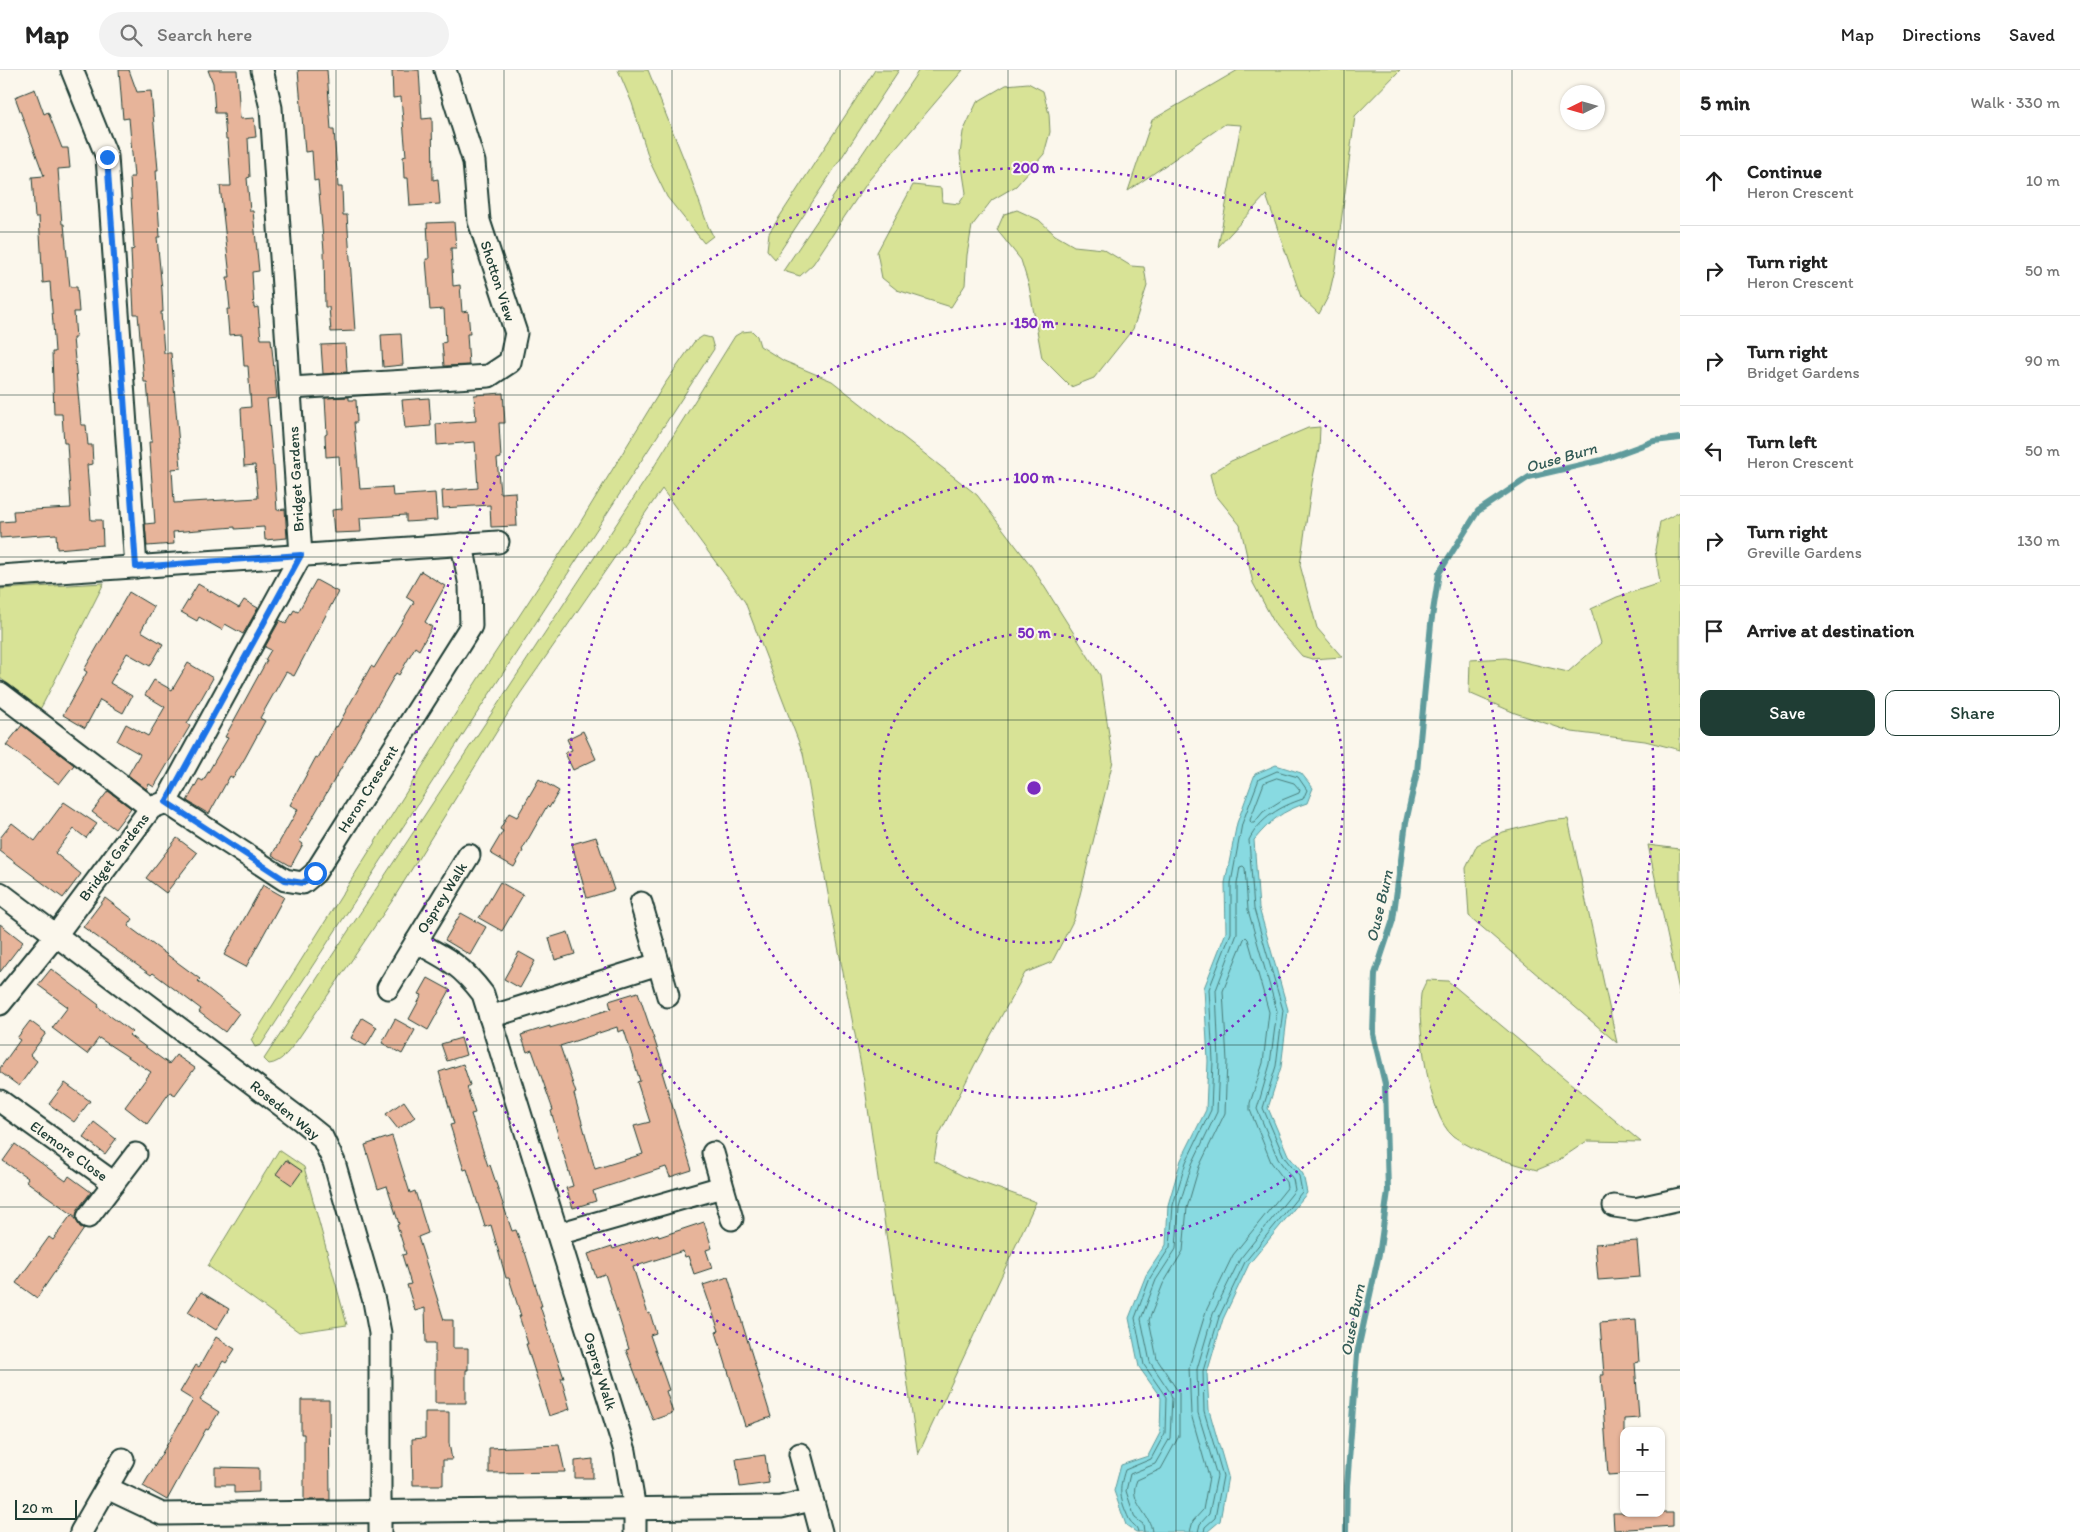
<!DOCTYPE html>
<html lang="en">
<head>
<meta charset="utf-8">
<style>
	body { margin:0; font-family:Itim,sans-serif; background:#f2f2f2; color:#222 }
	.controls { position:absolute; right:15px; bottom:15px; display:grid; overflow:hidden; border-radius:10px; box-shadow:0 1px 4px #0004 }
	.controls button { width:45px; height:45px; display:grid; place-items:center; padding:0; border:0; border-bottom:1px solid #e0e0e0; background:#fff; color:#222; font:25px sans-serif }
	.compass { position:absolute; left:1560px; top:15px; width:45px; height:45px; border-radius:50%; background:#fff; box-shadow:0 1px 4px #0004; rotate:265deg }
	.scale { position:absolute; left:15px; bottom:12px; width:62px; box-sizing:border-box; padding-left:5px; border:2px solid #1f3d34; border-top:0; font-size:14px; line-height:18px; white-space:nowrap; color:#1f3d34; -webkit-text-stroke:4px #fbf7ec; paint-order:stroke }
	.stop { position:absolute; width:15px; height:15px; margin:-11px; border:4px solid #1a73e8; border-radius:50%; background:#fff }
	.stop.end { background:#1a73e8; border-color:#fff; box-shadow:0 1px 5px #0008 }
	.list { margin:0; padding:0; list-style:none }
	h2 { display:flex; justify-content:space-between; align-items:center; height:65px; margin:0; padding:0 20px; font-size:21px }
	h2 small { font-size:16px; font-weight:400; color:#767676 }
	.list li { display:grid; grid-template-columns:32px 1fr auto; gap:15px; align-items:center; box-sizing:border-box; height:90px; padding:0 20px; border-top:1px solid #e0e0e0 }
	.list b { display:block; font-size:19px; white-space:nowrap }
	.list p { margin:0; font-size:16px; white-space:nowrap; color:#767676 }
	.list em { font-size:16px; font-style:normal; color:#767676 }
	.actions { display:flex; gap:10px; padding:15px 20px }
	.actions a { flex:1; padding:11px 0; border:1px solid #1f3d34; border-radius:10px; text-align:center; font-size:18px; color:#1f3d34 }
	.actions .main { background:#1f3d34; color:#fff }
	.icon { flex:none; width:28px; height:28px; fill:none; stroke:currentColor; stroke-width:2; stroke-linecap:round; stroke-linejoin:round }
	.map { position:relative; flex:none; width:1680px; height:1462px; overflow:hidden }
	header { display:flex; align-items:center; gap:30px; box-sizing:border-box; height:70px; padding:0 25px; background:#fff; border-bottom:1px solid #e0e0e0 }
	header strong { font-size:24px }
	nav { display:flex; gap:28px; margin-inline-start:auto; font-size:18px }
	.search { width:350px; height:45px; background:#f2f2f2; display:flex; align-items:center; gap:12px; box-sizing:border-box; padding:0 18px; border-radius:28px; color:#767676; font-size:19px }
	main { display:flex }
	aside { flex:1; background:#fff }
	.map>svg:first-child { display:block }
	.green { fill:#d8e396; stroke:#7c9065 }
	.water { fill:#88dae1; stroke:#5e9b9c }
	.lines { fill:none; stroke-linecap:round; stroke-linejoin:round }
	.shore { stroke:#497c79; stroke-width:1 }
	.stream { stroke:#5e9b9c; stroke-width:6 }
	.building { fill:#e7b49a; stroke:#1f3d34; fill-rule:evenodd }
	.minor-casing { stroke:#1f3d34; stroke-width:25 }
	.minor { stroke:#fbf7ec; stroke-width:21 }
	.route { stroke:#1a73e8; stroke-width:6 }
	.grid { fill:none; stroke:#1f3d34; stroke-width:1; stroke-opacity:0.55 }
	.ring { fill:none; stroke:#7b2cbf; stroke-width:2.5; stroke-dasharray:2.5 5 }
	.labels { text-anchor:middle; stroke-width:4; stroke-linejoin:round; paint-order:stroke }
	.street-label { font-size:15px; fill:#1f3d34; stroke:#fbf7ec }
	.water-label { font-size:16px; font-style:italic; fill:#345c57; stroke:#fbf7ec }
	.centre { fill:#7b2cbf; stroke:#fbf7ec; stroke-width:2.5 }
	.ring-label { font-size:15px; text-anchor:middle; font-weight:bold; fill:#7b2cbf; stroke:#fbf7ec; stroke-width:4; stroke-linejoin:round; paint-order:stroke }
</style>
</head>
<body>
<header>
<strong>Map</strong>
<div class="search"><svg class="icon" aria-label="search" viewBox="0 0 24 24"><circle cx="10" cy="10" r="6"/><path d="M15 15l6 6"/></svg>Search here</div>
<nav><a>Map</a><a>Directions</a><a>Saved</a></nav>
</header>
<main>
<div class="map">
<svg width="1680" height="1462" viewBox="0 0 1680 1462">
	<rect width="100%" height="100%" fill="#fbf7ec"/>
	<filter id="ink" filterUnits="userSpaceOnUse"><feTurbulence type="fractalNoise" baseFrequency=".02" numOctaves="2"/><feDisplacementMap in="SourceGraphic" scale="10" xChannelSelector="R" yChannelSelector="G"/><feConvolveMatrix kernelMatrix="1 2 1 2 8 2 1 2 1" color-interpolation-filters="sRGB"/></filter>
	<g filter="url(#ink)">
		<g class="green">
			<polygon points="618,0 648,0 685,92 708,156 713,166 704,173 667,127 650,92 632,33"/>
			<polygon points="875,0 899,0 775,189 767,180 769,163"/>
			<polygon points="919,0 963,0 869,110 813,194 800,206 783,201"/>
			<polygon points="1238,0 1400,0 1355,46 1335,199 1329,225 1319,244 1301,227 1266,125 1218,177 1241,55 1225,54 1128,121 1152,50"/>
			<polygon points="1028,13 1043,21 1049,44 1050,62 1044,84 1016,116 992,130 972,156 967,185 965,215 951,237 897,220 882,208 877,182 913,115 941,118 942,132 959,134 966,123 960,84 963,62 977,32 1006,15"/>
			<polygon points="1017,140 1039,150 1055,165 1074,176 1103,179 1131,196 1144,197 1147,216 1133,259 1094,308 1071,317 1042,288 1029,216 1021,190 997,160 1004,144"/>
			<path d="M752,261L757,266L760,276L784,291L832,311L977,425L1032,497L1100,605L1113,691L1074,849L1052,892L1025,903L975,994L938,1067L934,1091L963,1106L1036,1132L918,1385L864,1011L830,835L803,683L745,532L662,419L520,624L392,831L298,969C291,978 282,993 269,994L264,989L650,403L735,266L742,262Z"/>
			<polygon points="703,266 711,268 714,279 261,975 255,977 251,970 459,638 578,456 664,315 694,272"/>
			<polygon points="1320,357 1319,379 1312,412 1300,495 1317,558 1342,587 1312,589 1302,586 1276,556 1253,513 1240,455 1215,424 1210,404 1231,391 1308,358"/>
			<polygon points="1680,442 1680,680 1645,671 1572,662 1515,643 1469,623 1470,590 1506,588 1568,602 1601,573 1591,539 1617,527 1660,513 1655,480 1660,452"/>
			<polygon points="104,513 43,634 36,646 22,636 20,623 0,608 0,519"/>
			<polygon points="1568,749 1617,973 1469,846 1466,798 1477,775 1503,762 1548,751"/>
			<polygon points="1648,775 1680,779 1680,925"/>
			<path d="M1427,910L1448,911L1641,1072L1587,1071L1556,1092L1537,1100C1508,1092 1478,1084 1453,1066C1428,1046 1417,954 1421,924C1422,919 1425,914 1427,910Z"/>
			<polygon points="279,1080 304,1097 347,1255 299,1262 208,1196"/>
		</g>
		<path class="water" d="M1276,695L1301,703L1313,718L1307,733C1282,741 1271,750 1254,770L1259,838L1288,940L1281,997L1268,1038L1288,1085L1303,1104L1307,1123L1249,1194L1223,1249L1207,1303L1209,1340L1228,1406L1220,1451L1207,1462H1136L1126,1455L1114,1421L1121,1395L1148,1386L1160,1363L1161,1328L1139,1297L1129,1248L1146,1205L1166,1175L1168,1135L1181,1090L1206,1040L1208,991L1204,918L1226,862L1225,813L1237,753L1255,704Z"/>
		<g class="lines">
			<g class="shore">
				<polygon points="1277,708 1294,713 1300,720 1299,723 1282,730 1263,742 1254,753 1251,753 1250,750 1264,713"/>
				<path d="M1138,1462C1137,1455 1132,1455 1129,1449C1120,1429 1118,1421 1125,1400L1151,1389L1165,1363L1166,1327L1144,1295L1135,1248L1150,1208L1170,1177L1173,1135L1186,1092L1211,1040L1213,991L1209,919L1231,863V813L1242,754L1259,709L1277,701L1298,707L1307,720L1303,729C1281,736 1260,748 1249,770L1254,839L1283,940L1276,996L1263,1038L1284,1087L1299,1106L1302,1122L1245,1192L1219,1247L1203,1301L1204,1341L1223,1406L1215,1448L1205,1457L1204,1462"/>
				<polyline points="1144,1462 1143,1454 1135,1448 1126,1421 1130,1404 1155,1394 1170,1368 1172,1328 1170,1322 1150,1292 1141,1249 1156,1210 1176,1179 1179,1136 1192,1094 1217,1042 1219,991 1216,920 1237,864 1237,814 1240,797 1243,796 1245,798 1248,840 1277,941 1270,994 1257,1039 1278,1089 1293,1109 1295,1120 1240,1189 1213,1244 1197,1299 1198,1343 1217,1406 1209,1444 1200,1454 1198,1462"/>
				<path d="M1152,1462C1151,1443 1127,1433 1137,1410L1161,1399L1179,1366V1323L1157,1289L1149,1250L1163,1214L1183,1181L1187,1138L1199,1097L1225,1043L1227,991L1223,921L1244,869L1246,867L1248,869L1269,942L1263,993L1250,1033V1040L1271,1092L1286,1112L1287,1118L1233,1185L1206,1241L1189,1297L1191,1344L1209,1407L1203,1440L1193,1451L1190,1462"/>
			</g>
			<polyline class="stream" points="1346,1462 1347,1416 1357,1284 1380,1179 1388,1121 1385,1014 1373,964 1375,904 1393,850 1406,752 1417,702 1431,554 1439,503 1478,441 1529,407 1602,390 1654,371 1680,368"/>
		</g>
		<g class="building">
			<polygon points="119,0 129,0 137,22 151,21 158,100 156,100 160,167 157,167 162,220 163,242 161,242 164,283 171,283 181,398 172,399 174,433 258,428 255,395 244,396 241,338 251,337 248,296 244,296 242,264 229,265 227,239 230,239 227,207 230,207 220,116 231,116 228,69 226,69 224,43 215,43 213,13 208,0 237,0 240,49 254,48 256,67 248,68 250,107 247,108 250,141 253,141 259,201 252,202 254,238 258,237 261,269 271,269 277,328 267,329 273,396 274,396 277,440 285,439 287,468 265,470 264,457 235,459 235,457 173,462 174,474 147,476 145,454 155,453 149,372 152,372 147,312 144,312 138,244 134,244 131,180 134,179 130,107 134,107 129,48 123,49"/>
			<polygon points="298,0 327,0 331,60 334,60 338,117 342,117 343,145 347,145 355,261 331,262 329,237 325,237 324,181 318,110 314,111 312,81 305,82"/>
			<polygon points="392,0 419,0 422,49 432,48 433,110 438,109 440,134 410,136 408,108 404,108 403,87 406,86 401,27 393,28"/>
			<polygon points="35,19 44,44 48,42 62,78 68,78 70,98 58,99 62,154 64,154 70,217 77,217 79,242 74,242 76,268 73,268 81,355 86,355 88,375 92,375 93,394 87,395 91,450 102,450 103,475 57,479 56,464 0,468 0,452 14,451 13,441 71,438 67,373 64,373 62,344 54,344 52,282 55,282 50,212 43,213 39,147 35,147 32,107 44,106 15,27"/>
			<polygon points="454,152 456,178 451,178 453,216 460,215 462,242 468,241 470,264 467,264 469,295 444,296 442,273 446,272 444,239 430,240 426,189 429,189 427,153"/>
			<polygon points="401,264 403,295 383,297 381,265"/>
			<polygon points="345,274 347,302 323,304 321,275"/>
			<polygon points="503,323 505,353 499,353 501,388 497,389 500,423 515,422 517,456 491,457 490,435 443,438 442,421 478,418 475,372 437,375 436,354 476,351 474,325"/>
			<polygon points="349,327 349,330 356,330 357,352 354,352 360,419 392,417 393,426 435,423 437,450 406,452 406,445 360,448 361,462 334,463 332,440 342,439 339,386 326,387 325,365 327,364 325,328"/>
			<polygon points="429,328 431,356 405,358 402,330"/>
			<polygon points="421,501 445,516 425,552 432,557 419,580 415,577 399,605 396,603 299,771 303,774 291,796 272,785 298,739 290,735 316,687 318,688 335,656 337,657 371,596 374,598 414,532 406,527"/>
			<polygon points="316,510 338,522 294,606 286,602 260,648 265,651 245,688 233,708 230,706 209,744 187,731 199,709 203,711 228,668 225,667 267,590 265,590 271,580 265,577 280,550 286,554 294,540 298,542"/>
			<polygon points="198,514 239,538 244,530 258,538 243,564 225,554 222,560 199,547 197,551 181,542"/>
			<polygon points="129,522 154,537 141,561 163,574 150,596 127,583 110,613 132,626 123,643 100,630 85,658 63,645 87,602 84,600"/>
			<polygon points="188,593 213,608 187,654 190,656 154,717 149,714 146,719 128,705 140,684 117,671 126,654 148,666 165,637 145,625 154,610 172,620"/>
			<polygon points="22,655 74,695 59,714 6,675"/>
			<polygon points="583,661 596,689 573,700 565,683 572,680 567,669"/>
			<polygon points="539,709 559,721 549,738 547,736 522,780 523,781 514,797 490,783 503,761 500,759 509,743 517,747"/>
			<polygon points="108,721 131,738 115,759 92,742"/>
			<polygon points="64,732 97,754 86,768 74,759 55,783 81,804 63,828 0,781 0,768 12,753 35,771"/>
			<polygon points="596,767 614,820 587,828 572,774"/>
			<polygon points="177,768 197,783 166,823 146,808"/>
			<polygon points="500,812 523,825 502,861 479,848"/>
			<polygon points="263,815 284,827 246,897 224,885"/>
			<polygon points="105,828 133,849 128,856 200,909 198,911 239,943 225,962 199,942 201,939 153,903 151,905 83,857"/>
			<polygon points="461,843 486,857 470,885 445,870"/>
			<polygon points="0,854 23,872 0,902"/>
			<polygon points="568,862 575,884 555,890 549,868"/>
			<polygon points="519,882 535,891 520,918 504,909"/>
			<polygon points="51,899 99,935 98,937 132,962 129,965 169,994 176,985 195,998 175,1025 170,1022 147,1054 125,1037 151,1002 99,968 87,984 52,958 68,937 38,915"/>
			<polygon points="428,908 450,920 428,960 409,949 422,925 419,924"/>
			<path d="M638,922L665,1001L662,1002L692,1100L670,1107L666,1097L593,1121L596,1131L573,1138L566,1118L573,1116L551,1041L553,1040L532,980L527,982L521,965L550,956V958L611,939L609,931ZM617,957L618,962L624,960L640,1011L637,1012L650,1052L634,1056L643,1084L595,1099L574,1024L576,1023L560,976Z"/>
			<polygon points="362,948 377,957 366,976 351,968"/>
			<polygon points="395,949 415,960 402,984 382,973"/>
			<polygon points="30,951 46,963 30,985 37,991 19,1016 0,1002 0,998 20,970 17,968"/>
			<polygon points="461,968 466,985 447,991 441,974"/>
			<polygon points="463,994 470,1015 467,1017 475,1043 471,1044 488,1096 490,1095 512,1161 516,1160 524,1182 525,1182 542,1236 540,1236 564,1308 561,1308 570,1339 549,1346 526,1274 528,1274 519,1246 521,1246 509,1208 506,1208 491,1155 485,1157 467,1099 464,1100 450,1055 454,1054 439,1002"/>
			<polygon points="65,1013 90,1031 74,1052 49,1034"/>
			<polygon points="404,1031 415,1047 398,1059 386,1044"/>
			<polygon points="94,1052 116,1069 105,1084 83,1067"/>
			<polygon points="392,1066 410,1123 415,1121 428,1163 418,1167 444,1250 453,1250 453,1278 468,1278 468,1300 466,1300 466,1333 435,1333 435,1273 426,1273 425,1238 415,1241 407,1215 411,1214 402,1185 406,1184 397,1155 399,1154 387,1116 378,1119 365,1075"/>
			<polygon points="15,1074 66,1111 69,1106 91,1122 78,1139 76,1147 26,1111 28,1108 3,1091"/>
			<polygon points="286,1090 302,1101 292,1115 276,1104"/>
			<polygon points="71,1145 76,1149 80,1157 84,1159 37,1228 16,1213 49,1167 53,1170"/>
			<polygon points="704,1152 712,1178 706,1180 712,1198 694,1204 688,1186 685,1187 683,1181 633,1197 648,1244 650,1243 656,1263 650,1265 669,1320 666,1321 673,1343 653,1350 626,1280 629,1279 605,1204 596,1207 588,1184 612,1176 613,1179 658,1164 659,1167"/>
			<polygon points="1637,1171 1640,1207 1598,1210 1595,1174"/>
			<polygon points="728,1207 771,1347 745,1356 716,1262 719,1261 703,1215"/>
			<polygon points="201,1222 229,1239 216,1260 188,1242"/>
			<polygon points="1636,1250 1639,1292 1635,1293 1639,1348 1624,1349 1624,1404 1608,1405 1601,1305 1604,1305 1600,1253"/>
			<polygon points="216,1267 235,1279 226,1293 223,1291 200,1330 219,1342 208,1360 206,1359 167,1430 143,1416 193,1330 180,1322 196,1295 199,1297"/>
			<polygon points="301,1330 329,1330 330,1430 304,1430 304,1364 301,1364"/>
			<polygon points="425,1342 449,1342 449,1373 452,1390 443,1390 443,1415 413,1415 412,1369 425,1368"/>
			<polygon points="559,1375 565,1402 489,1403 489,1378"/>
			<polygon points="765,1385 769,1413 740,1417 736,1389"/>
			<polygon points="593,1389 593,1408 575,1408 575,1391"/>
			<polygon points="215,1397 259,1398 259,1422 234,1423 234,1415 215,1415"/>
			<polygon points="1613,1443 1673,1443 1673,1456 1614,1460"/>
		</g>
		<g class="lines">
			<defs>
				<g id="minor">
					<polyline points="72,0 107,87 136,497"/>
					<polyline points="291,318 489,306 510,292 516,263 479,151 474,92 445,0"/>
					<polyline points="0,506 498,472"/>
					<polyline points="0,623 151,738"/>
					<polyline points="166,732 285,810 303,813 315,803 471,556 470,516 462,474"/>
					<polyline points="0,823 301,1050 322,1067 334,1092 374,1231 380,1263 380,1462"/>
					<polyline points="641,833 668,926"/>
					<path d="M416,872C448,889 461,895 483,924L625,1381L635,1440V1462"/>
					<polyline points="388,918 469,785"/>
					<polyline points="0,934 56,865 151,738 166,732 301,485 271,38 262,0"/>
					<polyline points="490,947 658,894"/>
					<polyline points="0,1031 114,1113"/>
					<polyline points="713,1083 732,1149"/>
					<polyline points="1614,1136 1635,1139 1680,1129"/>
					<polyline points="88,1147 136,1084"/>
					<polyline points="558,1164 722,1117"/>
					<polyline points="800,1384 821,1462"/>
					<polyline points="107,1418 162,1444 781,1437 811,1430"/>
					<polyline points="81,1462 123,1389"/>
				</g>
			</defs>
			<use href="#minor" class="minor-casing"/>
			<use href="#minor" class="minor"/>
		</g>
	</g>
	<g class="lines" filter="url(#ink)">
		<polyline class="route" points="107,87 136,497 301,485 166,732 285,810 303,813 315,803"/>
	</g>
	<path class="grid" d="M168,0V1462M336,0V1462M504,0V1462M672,0V1462M840,0V1462M1008,0V1462M1176,0V1462M1344,0V1462M1512,0V1462M0,162H1680M0,325H1680M0,487H1680M0,650H1680M0,812H1680M0,975H1680M0,1137H1680M0,1300H1680"/>
	<g class="ring">
		<circle cx="1034" cy="718" r="155"/>
		<circle cx="1034" cy="718" r="310"/>
		<circle cx="1034" cy="718" r="465"/>
		<circle cx="1034" cy="718" r="620"/>
	</g>
	<g class="labels">
		<g class="street-label">
			<text transform="translate(498 211) rotate(72)" y="5">Shotton View</text>
			<text transform="translate(296 409) rotate(-93)" y="5">Bridget Gardens</text>
			<text transform="translate(368 719) rotate(-58)" y="5">Heron Crescent</text>
			<text transform="translate(114 787) rotate(-53)" y="5">Bridget Gardens</text>
			<text transform="translate(442 828) rotate(-58)" y="5">Osprey Walk</text>
			<text transform="translate(285 1040) rotate(39)" y="5">Roseden Way</text>
			<text transform="translate(69 1081) rotate(36)" y="5">Elemore Close</text>
			<text transform="translate(600 1301) rotate(73)" y="5">Osprey Walk</text>
		</g>
		<g class="water-label">
			<text transform="translate(1561 387) rotate(-16)" y="6">Ouse Burn</text>
			<text transform="translate(1379 836) rotate(-77)" y="6">Ouse Burn</text>
			<text transform="translate(1352 1250) rotate(-79)" y="6">Ouse Burn</text>
		</g>
	</g>
	<circle cx="1034" cy="718" r="8" class="centre"/>
	<g class="ring-label">
		<text x="1034" y="103">200 m</text>
		<text x="1034" y="258">150 m</text>
		<text x="1034" y="413">100 m</text>
		<text x="1034" y="568">50 m</text>
	</g>
</svg>
<div class="controls">
<button>+</button>
<button>−</button>
</div>
<svg class="compass" viewBox="-18 -18 36 36"><path d="M0-13l5 13h-10z" fill="#e53935"/><path d="M0 13l5-13h-10z" fill="#767676"/></svg>
<div class="scale">20 m</div>
<div class="stop" style="left:315px;top:803px"></div>
<div class="stop end" style="left:107px;top:87px"></div>
</div>
<aside>
<h2>5 min<small>Walk · 330 m</small></h2>
<ul class="list">
<li><svg class="icon" aria-label="ahead" viewBox="0 0 24 24"><path d="M12 20V5M6 11l6-6 6 6"/></svg><div><b>Continue</b><p>Heron Crescent</p></div><em>10 m</em></li>
<li><svg class="icon" aria-label="right" viewBox="0 0 24 24"><path d="M7 20v-9h11M14 6l5 5-5 5"/></svg><div><b>Turn right</b><p>Heron Crescent</p></div><em>50 m</em></li>
<li><svg class="icon" aria-label="right" viewBox="0 0 24 24"><path d="M7 20v-9h11M14 6l5 5-5 5"/></svg><div><b>Turn right</b><p>Bridget Gardens</p></div><em>90 m</em></li>
<li><svg class="icon" aria-label="left" viewBox="0 0 24 24"><path d="M17 20v-9H6M10 6l-5 5 5 5"/></svg><div><b>Turn left</b><p>Heron Crescent</p></div><em>50 m</em></li>
<li><svg class="icon" aria-label="right" viewBox="0 0 24 24"><path d="M7 20v-9h11M14 6l5 5-5 5"/></svg><div><b>Turn right</b><p>Greville Gardens</p></div><em>130 m</em></li>
<li><svg class="icon" aria-label="arrive" viewBox="0 0 24 24"><path d="M6 21V4h12l-3 4 3 4H6"/></svg><div><b>Arrive at destination</b></div></li>
</ul>
<div class="actions"><a class="main">Save</a><a>Share</a></div>
</aside>
</main>
</body>
</html>
